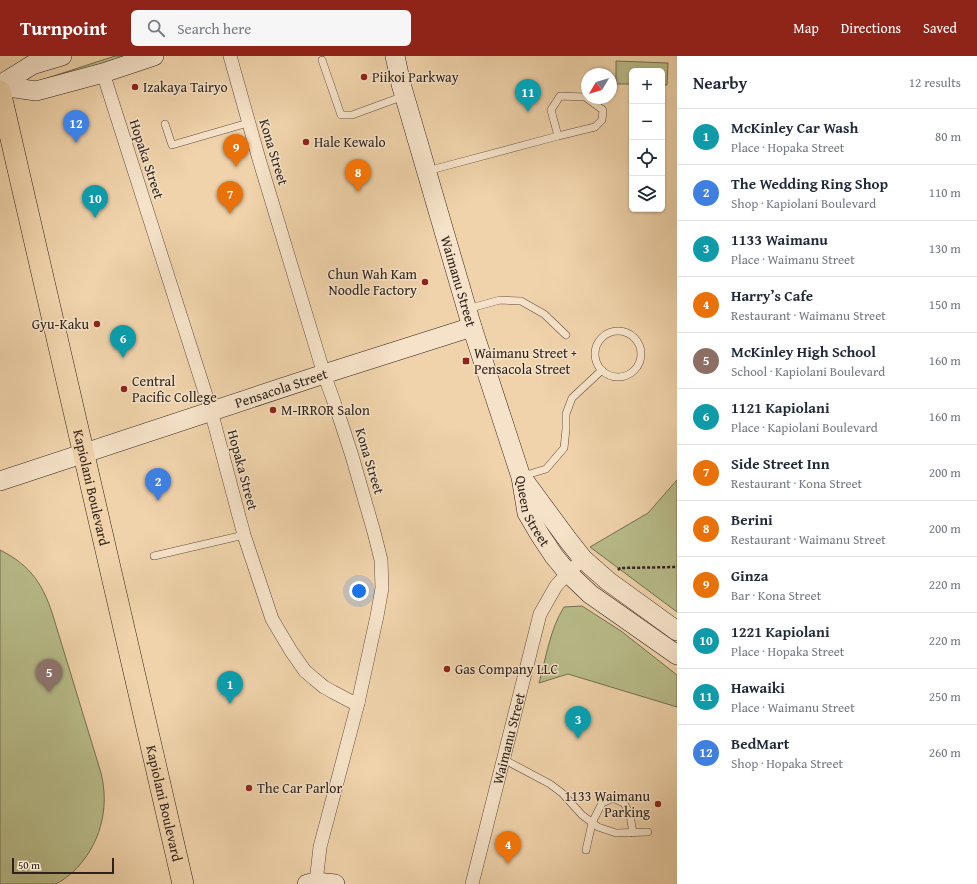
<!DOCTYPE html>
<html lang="en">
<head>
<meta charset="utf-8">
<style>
	body { margin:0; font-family:"Gentium Book Plus",serif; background:#f6f6f7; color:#1f2937 }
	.controls { position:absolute; right:12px; top:12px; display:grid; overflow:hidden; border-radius:6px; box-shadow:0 1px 3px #0004 }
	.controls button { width:36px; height:36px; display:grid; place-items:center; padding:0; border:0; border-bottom:1px solid #e0e1e3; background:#fff; color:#1f2937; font:20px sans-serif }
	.compass { position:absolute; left:581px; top:12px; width:36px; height:36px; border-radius:50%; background:#fff; box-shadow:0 1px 3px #0004; rotate:232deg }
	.scale { position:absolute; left:12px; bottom:10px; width:102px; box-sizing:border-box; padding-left:4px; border:2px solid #2e221c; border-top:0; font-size:11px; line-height:14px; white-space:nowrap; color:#2e221c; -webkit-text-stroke:3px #f5e2c8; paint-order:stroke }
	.you { position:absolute; left:359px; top:535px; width:14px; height:14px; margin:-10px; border:3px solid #fff; border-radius:50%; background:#1a73e8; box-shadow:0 0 0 6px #1a73e833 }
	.badge { display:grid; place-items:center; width:26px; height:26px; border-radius:50%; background:#8f2418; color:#fff; font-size:13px; font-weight:700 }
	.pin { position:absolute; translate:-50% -33px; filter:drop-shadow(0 1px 2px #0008) }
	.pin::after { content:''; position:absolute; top:21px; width:14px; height:12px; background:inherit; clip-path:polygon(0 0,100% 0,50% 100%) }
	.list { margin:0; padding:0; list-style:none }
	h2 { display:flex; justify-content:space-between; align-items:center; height:52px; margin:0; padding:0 16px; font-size:17px }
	h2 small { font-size:13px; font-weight:400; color:#747a83 }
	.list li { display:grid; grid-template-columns:26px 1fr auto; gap:12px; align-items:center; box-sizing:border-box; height:56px; padding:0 16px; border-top:1px solid #e0e1e3 }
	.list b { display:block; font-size:15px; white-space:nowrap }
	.list p { margin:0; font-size:13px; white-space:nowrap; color:#747a83 }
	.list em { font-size:13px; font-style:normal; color:#747a83 }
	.icon { flex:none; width:22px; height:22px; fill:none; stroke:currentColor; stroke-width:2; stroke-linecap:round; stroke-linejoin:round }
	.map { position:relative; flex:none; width:677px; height:828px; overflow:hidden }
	header { display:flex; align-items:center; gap:24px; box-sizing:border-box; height:56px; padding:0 20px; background:#8f2418; color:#fff }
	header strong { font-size:19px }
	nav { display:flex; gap:22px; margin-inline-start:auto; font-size:14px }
	.search { width:280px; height:36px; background:#f6f6f7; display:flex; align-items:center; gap:10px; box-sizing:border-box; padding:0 14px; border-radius:6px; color:#747a83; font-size:15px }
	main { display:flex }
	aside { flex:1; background:#fff }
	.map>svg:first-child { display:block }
	.green { fill:#b8bc8a; stroke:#736f53 }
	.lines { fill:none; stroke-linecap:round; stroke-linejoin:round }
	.lane-casing { stroke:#5e4e40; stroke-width:8 }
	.street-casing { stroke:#5e4e40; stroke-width:14 }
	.secondary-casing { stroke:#2e221c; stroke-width:20 }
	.primary-casing { stroke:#2e221c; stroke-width:22 }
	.path { stroke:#2e221c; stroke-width:2.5; stroke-dasharray:3 2; stroke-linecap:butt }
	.lane { stroke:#f5e2c8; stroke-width:7 }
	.street { stroke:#f5e2c8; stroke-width:13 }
	.secondary { stroke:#f5e2c8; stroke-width:19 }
	.primary { stroke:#f0d3ab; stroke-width:21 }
	.poi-dot { fill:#8f2418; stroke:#f5e2c8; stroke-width:1.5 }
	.labels { text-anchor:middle; stroke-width:3; stroke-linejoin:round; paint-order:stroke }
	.poi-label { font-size:14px; fill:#2e221c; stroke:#f5e2c8; text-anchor:start }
	.street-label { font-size:14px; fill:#2e221c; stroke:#f5e2c8 }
</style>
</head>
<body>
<header>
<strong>Turnpoint</strong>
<div class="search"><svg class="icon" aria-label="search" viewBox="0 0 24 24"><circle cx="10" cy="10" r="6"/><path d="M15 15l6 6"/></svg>Search here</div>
<nav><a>Map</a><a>Directions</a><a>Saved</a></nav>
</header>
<main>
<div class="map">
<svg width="677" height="828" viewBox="0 0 677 828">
	<rect width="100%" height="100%" fill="#f0d3ab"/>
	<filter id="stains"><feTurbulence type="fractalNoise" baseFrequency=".005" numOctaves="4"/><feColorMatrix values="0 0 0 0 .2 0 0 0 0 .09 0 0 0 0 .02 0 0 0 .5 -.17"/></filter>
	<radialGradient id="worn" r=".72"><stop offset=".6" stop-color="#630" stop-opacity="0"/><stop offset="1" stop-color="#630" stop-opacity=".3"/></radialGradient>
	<g class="green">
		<polygon points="115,0 133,0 32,27"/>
		<polygon points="616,5 668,7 667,29 662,29 662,15 632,15 632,28 616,28"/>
		<polygon points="677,424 677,556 590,491 648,457"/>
		<path d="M0,494C32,510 44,530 54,563L101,717C110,753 100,790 73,816C68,820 61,826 55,828C51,828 45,828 40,828C27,828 13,828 0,828Z"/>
		<path d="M582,550L621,575L677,619V651L568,618L539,627C546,602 550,573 564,551Z"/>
	</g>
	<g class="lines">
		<defs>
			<g id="lane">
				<polyline points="322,4 341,59 352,59 404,40"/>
				<polyline points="165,68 172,89 248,67"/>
				<polyline points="427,115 558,80 595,71 602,64 603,54 585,41 560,40 551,54 558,80"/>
				<polyline points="467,253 500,244 521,245 544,258 566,279"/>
				<circle cx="618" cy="298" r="23"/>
				<polyline points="523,420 546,413 564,392 566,373 566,358 572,342 602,314"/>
				<polyline points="154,500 244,479"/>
				<polyline points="503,703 550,728 562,737 582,759 598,771 616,777 648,776"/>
				<polyline points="586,794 592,767 602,747 613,742 624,747 630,759 633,777"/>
			</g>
			<g id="street">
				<polyline points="230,0 259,103 324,318 339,360 352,400 374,476 381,504 382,532 377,560 358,647 320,791 316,826"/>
				<polyline points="103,17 211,355 244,479 272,563 291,595 305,615 312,621 324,631 333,636 352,646 358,647"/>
				<path id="s1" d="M472,828L540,558L556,530L568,517L583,503"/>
			</g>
			<g id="secondary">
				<path id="s2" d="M395,0L401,28L472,271L521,421L527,457L540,479L554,500L568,517L590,538L677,599"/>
				<polyline points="0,29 32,9 62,0"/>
				<polyline points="0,30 36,35 103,17 154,0"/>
				<polyline points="523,423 568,484 583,503 608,525 677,575"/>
				<path id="s3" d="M0,425L324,318L472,271"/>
				<polyline points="307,828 316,826 335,828"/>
			</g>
			<g id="primary">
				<path id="s4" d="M0,35L183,828"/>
			</g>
		</defs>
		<use href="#lane" class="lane-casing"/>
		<use href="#street" class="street-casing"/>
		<use href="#secondary" class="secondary-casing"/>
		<use href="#primary" class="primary-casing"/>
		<polyline class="path" points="618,514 620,512 677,511"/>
		<use href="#lane" class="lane"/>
		<use href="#street" class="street"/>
		<use href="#secondary" class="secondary"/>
		<use href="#primary" class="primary"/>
	</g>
	<g class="poi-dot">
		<circle cx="364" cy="21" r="4"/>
		<circle cx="135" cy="31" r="4"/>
		<circle cx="306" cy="86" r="4"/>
		<circle cx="425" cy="226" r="4"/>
		<circle cx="97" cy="268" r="4"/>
		<rect x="462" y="301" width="8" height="8" rx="2"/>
		<circle cx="124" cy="333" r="4"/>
		<circle cx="273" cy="354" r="4"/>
		<circle cx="447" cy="613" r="4"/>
		<circle cx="249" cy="732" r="4"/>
		<circle cx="658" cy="748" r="4"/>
	</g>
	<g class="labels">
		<g class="poi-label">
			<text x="372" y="26">Piikoi Parkway</text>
			<text x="143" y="36">Izakaya Tairyo</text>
			<text x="314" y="91">Hale Kewalo</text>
			<text x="417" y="223" text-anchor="end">Chun Wah Kam<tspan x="417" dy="16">Noodle Factory</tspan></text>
			<text x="89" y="273" text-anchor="end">Gyu-Kaku</text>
			<text x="474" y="302">Waimanu Street +<tspan x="474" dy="16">Pensacola Street</tspan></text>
			<text x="132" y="330">Central<tspan x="132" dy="16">Pacific College</tspan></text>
			<text x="281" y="359">M-IRROR Salon</text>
			<text x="455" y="618">Gas Company LLC</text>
			<text x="257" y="737">The Car Parlor</text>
			<text x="650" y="745" text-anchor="end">1133 Waimanu<tspan x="650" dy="16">Parking</tspan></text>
		</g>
		<g class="street-label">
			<text transform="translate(274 96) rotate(73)" y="5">Kona Street</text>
			<text transform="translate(147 103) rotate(72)" y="5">Hopaka Street</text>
			<text dy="5" stroke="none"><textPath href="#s2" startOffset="234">Waimanu Street</textPath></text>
			<text dy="5" stroke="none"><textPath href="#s3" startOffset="296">Pensacola Street</textPath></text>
			<text transform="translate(370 405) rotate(73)" y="5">Kona Street</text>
			<text transform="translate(243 414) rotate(75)" y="5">Hopaka Street</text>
			<text dy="5" stroke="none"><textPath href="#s4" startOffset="407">Kapiolani Boulevard</textPath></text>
			<text dy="5" stroke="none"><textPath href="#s2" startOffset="476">Queen Street</textPath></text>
			<text dy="5" stroke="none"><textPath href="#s1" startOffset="150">Waimanu Street</textPath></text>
			<text dy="5" stroke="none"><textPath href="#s4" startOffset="731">Kapiolani Boulevard</textPath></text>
		</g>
	</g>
	<rect width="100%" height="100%" filter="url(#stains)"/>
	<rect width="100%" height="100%" fill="url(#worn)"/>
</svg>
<div class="controls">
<button>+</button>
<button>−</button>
<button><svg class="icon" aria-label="locate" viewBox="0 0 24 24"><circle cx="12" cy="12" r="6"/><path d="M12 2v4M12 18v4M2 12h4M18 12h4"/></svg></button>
<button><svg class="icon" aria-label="layers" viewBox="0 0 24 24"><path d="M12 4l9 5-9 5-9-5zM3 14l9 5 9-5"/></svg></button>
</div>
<svg class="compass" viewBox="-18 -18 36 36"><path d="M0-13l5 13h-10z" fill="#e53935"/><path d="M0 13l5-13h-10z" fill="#747a83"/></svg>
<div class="scale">50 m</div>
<div class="you"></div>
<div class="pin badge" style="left:230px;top:648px;background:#0f9aa8">1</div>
<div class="pin badge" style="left:158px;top:445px;background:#3f7fe0">2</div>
<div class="pin badge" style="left:578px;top:683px;background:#0f9aa8">3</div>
<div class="pin badge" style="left:508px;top:808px;background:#e8710a">4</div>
<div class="pin badge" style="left:49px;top:636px;background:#8d6e63">5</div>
<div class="pin badge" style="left:123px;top:302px;background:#0f9aa8">6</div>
<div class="pin badge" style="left:230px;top:158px;background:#e8710a">7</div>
<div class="pin badge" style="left:358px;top:136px;background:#e8710a">8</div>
<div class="pin badge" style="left:236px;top:111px;background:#e8710a">9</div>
<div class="pin badge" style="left:95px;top:162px;background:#0f9aa8">10</div>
<div class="pin badge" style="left:528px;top:56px;background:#0f9aa8">11</div>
<div class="pin badge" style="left:76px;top:87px;background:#3f7fe0">12</div>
</div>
<aside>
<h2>Nearby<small>12 results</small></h2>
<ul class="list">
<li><span class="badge" style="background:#0f9aa8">1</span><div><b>McKinley Car Wash</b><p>Place · Hopaka Street</p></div><em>80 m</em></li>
<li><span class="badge" style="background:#3f7fe0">2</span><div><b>The Wedding Ring Shop</b><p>Shop · Kapiolani Boulevard</p></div><em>110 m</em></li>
<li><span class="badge" style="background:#0f9aa8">3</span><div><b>1133 Waimanu</b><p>Place · Waimanu Street</p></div><em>130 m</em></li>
<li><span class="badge" style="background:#e8710a">4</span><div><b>Harry’s Cafe</b><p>Restaurant · Waimanu Street</p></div><em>150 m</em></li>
<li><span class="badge" style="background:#8d6e63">5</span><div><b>McKinley High School</b><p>School · Kapiolani Boulevard</p></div><em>160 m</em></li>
<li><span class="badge" style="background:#0f9aa8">6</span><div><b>1121 Kapiolani</b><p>Place · Kapiolani Boulevard</p></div><em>160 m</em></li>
<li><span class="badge" style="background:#e8710a">7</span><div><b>Side Street Inn</b><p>Restaurant · Kona Street</p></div><em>200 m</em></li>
<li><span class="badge" style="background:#e8710a">8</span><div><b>Berini</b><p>Restaurant · Waimanu Street</p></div><em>200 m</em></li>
<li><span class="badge" style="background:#e8710a">9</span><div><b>Ginza</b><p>Bar · Kona Street</p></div><em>220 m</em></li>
<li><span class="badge" style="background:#0f9aa8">10</span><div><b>1221 Kapiolani</b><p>Place · Hopaka Street</p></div><em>220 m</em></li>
<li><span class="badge" style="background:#0f9aa8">11</span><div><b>Hawaiki</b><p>Place · Waimanu Street</p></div><em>250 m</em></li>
<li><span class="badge" style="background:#3f7fe0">12</span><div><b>BedMart</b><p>Shop · Hopaka Street</p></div><em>260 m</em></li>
</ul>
</aside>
</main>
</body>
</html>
